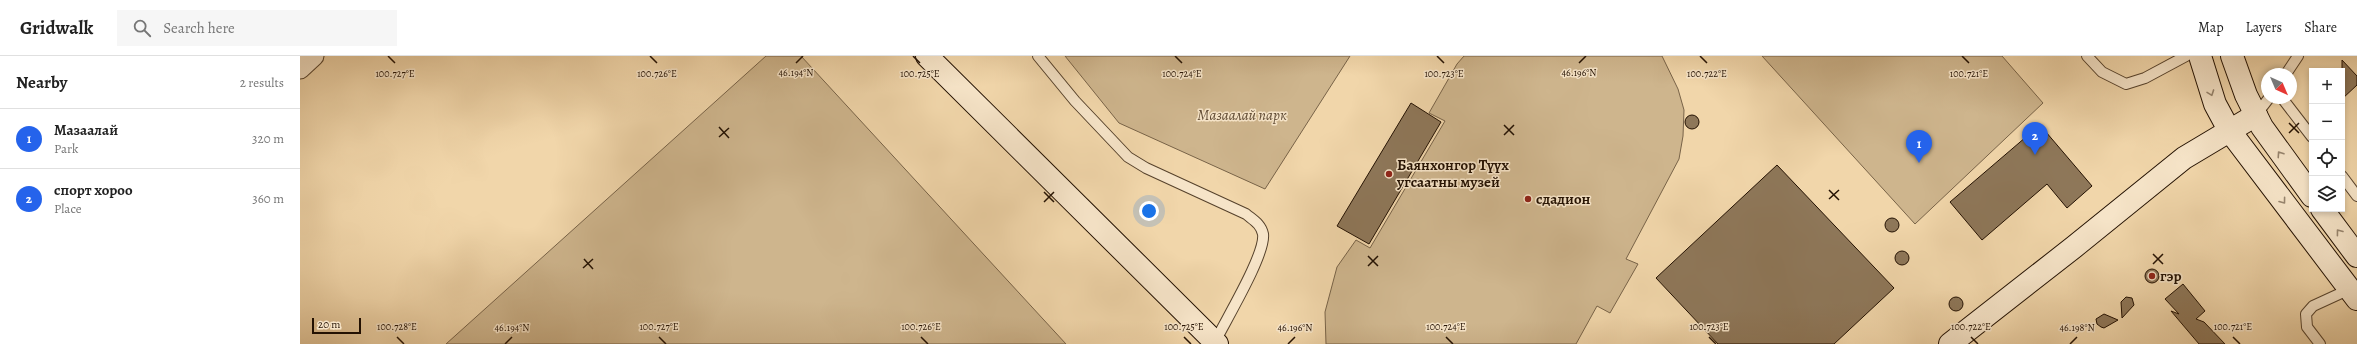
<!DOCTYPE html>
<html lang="en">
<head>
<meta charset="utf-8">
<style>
	body { margin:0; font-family:Alegreya,serif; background:#f6f6f6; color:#222 }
	.controls { position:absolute; right:12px; top:12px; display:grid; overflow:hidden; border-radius:0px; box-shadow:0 2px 6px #0003 }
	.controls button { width:36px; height:36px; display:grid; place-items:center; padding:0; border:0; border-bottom:1px solid #e0e0e0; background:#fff; color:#222; font:20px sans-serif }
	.compass { position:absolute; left:1961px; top:12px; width:36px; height:36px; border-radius:50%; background:#fff; box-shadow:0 2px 6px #0003; rotate:136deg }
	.scale { position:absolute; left:12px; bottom:10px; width:49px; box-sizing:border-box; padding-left:4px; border:2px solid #231102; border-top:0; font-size:11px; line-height:14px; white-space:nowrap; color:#231102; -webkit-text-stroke:3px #f6e4c8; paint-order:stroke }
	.you { position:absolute; left:849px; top:155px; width:14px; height:14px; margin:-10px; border:3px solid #fff; border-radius:50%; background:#1a73e8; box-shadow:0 0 0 6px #1a73e833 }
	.badge { display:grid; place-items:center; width:26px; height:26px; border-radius:50%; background:#2563eb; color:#fff; font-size:13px; font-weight:700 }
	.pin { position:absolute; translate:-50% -33px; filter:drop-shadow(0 1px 2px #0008) }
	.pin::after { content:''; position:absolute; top:21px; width:14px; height:12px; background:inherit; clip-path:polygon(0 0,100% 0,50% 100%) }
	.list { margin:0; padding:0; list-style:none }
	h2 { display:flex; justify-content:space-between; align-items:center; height:52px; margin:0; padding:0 16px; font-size:17px }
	h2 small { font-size:13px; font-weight:400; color:#767676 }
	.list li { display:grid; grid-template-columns:26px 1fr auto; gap:12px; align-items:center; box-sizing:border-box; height:60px; padding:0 16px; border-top:1px solid #e0e0e0 }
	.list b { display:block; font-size:15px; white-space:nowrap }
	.list p { margin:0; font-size:13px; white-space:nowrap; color:#767676 }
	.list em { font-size:13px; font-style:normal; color:#767676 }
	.icon { flex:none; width:22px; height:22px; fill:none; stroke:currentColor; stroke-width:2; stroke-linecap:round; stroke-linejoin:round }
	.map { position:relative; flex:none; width:2057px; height:288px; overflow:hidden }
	header { display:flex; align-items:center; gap:24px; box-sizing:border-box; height:56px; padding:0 20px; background:#fff; border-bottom:1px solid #e0e0e0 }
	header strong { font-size:19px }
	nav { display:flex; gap:22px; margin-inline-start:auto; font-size:14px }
	.search { width:280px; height:36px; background:#f6f6f6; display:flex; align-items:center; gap:10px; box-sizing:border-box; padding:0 14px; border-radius:0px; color:#767676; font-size:15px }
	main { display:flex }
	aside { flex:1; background:#fff }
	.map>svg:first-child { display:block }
	.green { fill:#ceb58d; stroke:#786348 }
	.building { fill:#8e7759; stroke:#231102 }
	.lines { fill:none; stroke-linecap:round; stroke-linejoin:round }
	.lane-casing { stroke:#56422c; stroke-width:12 }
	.street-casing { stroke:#56422c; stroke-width:21 }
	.secondary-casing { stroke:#231102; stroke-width:24 }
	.lane { stroke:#f6e4c8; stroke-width:10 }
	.street { stroke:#f6e4c8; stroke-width:19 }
	.secondary { stroke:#f6e4c8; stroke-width:22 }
	.oneway { stroke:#97856f }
	.ticks { fill:none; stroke:#231102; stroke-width:1.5 }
	.poi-dot { fill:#8f2418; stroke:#f6e4c8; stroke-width:1.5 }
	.labels { text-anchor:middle; stroke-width:3; stroke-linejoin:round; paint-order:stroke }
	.park-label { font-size:15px; font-style:italic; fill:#5f4a33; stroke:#f6e4c8 }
	.poi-label { font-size:15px; font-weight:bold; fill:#231102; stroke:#f6e4c8; text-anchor:start }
	.ticks-label { font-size:10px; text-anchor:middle; fill:#231102; stroke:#f6e4c8; stroke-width:3; stroke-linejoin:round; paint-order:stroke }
</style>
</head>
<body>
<header>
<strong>Gridwalk</strong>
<div class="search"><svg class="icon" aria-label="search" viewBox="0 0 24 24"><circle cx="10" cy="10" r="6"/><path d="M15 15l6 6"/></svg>Search here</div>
<nav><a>Map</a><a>Layers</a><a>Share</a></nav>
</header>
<main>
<aside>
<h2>Nearby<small>2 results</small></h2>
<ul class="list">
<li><span class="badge">1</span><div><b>Мазаалай</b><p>Park</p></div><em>320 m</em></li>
<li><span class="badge">2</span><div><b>спорт хороо</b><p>Place</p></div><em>360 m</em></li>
</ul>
</aside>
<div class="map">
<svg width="2057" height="288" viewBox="0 0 2057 288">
	<rect width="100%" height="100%" fill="#f1d6aa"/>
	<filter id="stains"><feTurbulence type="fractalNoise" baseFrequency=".005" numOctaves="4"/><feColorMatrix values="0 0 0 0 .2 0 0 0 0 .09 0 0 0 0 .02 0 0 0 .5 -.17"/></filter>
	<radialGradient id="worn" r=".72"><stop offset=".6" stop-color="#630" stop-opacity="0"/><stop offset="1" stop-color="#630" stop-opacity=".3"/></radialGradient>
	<g class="green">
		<polygon points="466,0 501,0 766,288 146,288"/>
		<polygon points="765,0 1050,0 965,133 819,67"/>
		<polygon points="1164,0 1362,0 1378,33 1384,54 1383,80 1379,103 1326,203 1338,208 1310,257 1297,250 1276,288 1026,288 1025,256 1037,211 1056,184 1070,192 1145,65 1129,57 1157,8"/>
		<polygon points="1462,0 1702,0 1743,47 1615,168"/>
	</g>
	<g class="building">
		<polygon points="2042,4 2057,20 2057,29 2042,43"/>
		<polygon points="1111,47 1141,66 1069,188 1037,170"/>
		<circle cx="1392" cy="66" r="7"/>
		<polygon points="1740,69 1792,130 1767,152 1747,128 1682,184 1650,146"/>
		<polygon points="1477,109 1594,232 1534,288 1418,288 1356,222"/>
		<circle cx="1592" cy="169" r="7"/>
		<circle cx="1602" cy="202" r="7"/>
		<circle cx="1852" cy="220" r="7"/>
		<polygon points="1883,228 1905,255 1896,263 1904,266 1925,288 1899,288 1871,255 1879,258 1865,243"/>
		<polygon points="1826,241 1832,242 1834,249 1822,262 1821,246"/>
		<circle cx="1656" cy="248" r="7"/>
		<polygon points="1804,258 1818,264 1804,272 1801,271 1797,268 1796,263"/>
	</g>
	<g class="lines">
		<defs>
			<g id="lane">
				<path d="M738,0L775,45L828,101L846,112L946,158C953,164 961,168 963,178C966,198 925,265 915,286"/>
				<polyline points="1787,0 1802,16 1826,28 1845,22 1886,0"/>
				<polyline points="1986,18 1998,0"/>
				<polyline points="1982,42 2012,81"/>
				<polyline points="1956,59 1969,42"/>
				<polyline points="2042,120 2057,140"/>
				<polyline points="2020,288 2007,271 2006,258 2013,250 2050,233"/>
			</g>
			<polyline id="street" points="0,13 14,0"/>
			<g id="secondary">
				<polyline points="627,0 917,288"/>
				<polyline points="1900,0 1915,48 1929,74 2057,243"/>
				<polyline points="1932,0 1946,39 1962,71 2012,140"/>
				<polyline points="2022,153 2057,200"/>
				<polyline points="1650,288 1774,191 1884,102 1956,59"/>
			</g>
		</defs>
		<use href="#lane" class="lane-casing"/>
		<use href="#street" class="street-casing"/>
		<use href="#secondary" class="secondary-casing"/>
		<use href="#lane" class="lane"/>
		<use href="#street" class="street"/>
		<use href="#secondary" class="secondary"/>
	</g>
	<defs><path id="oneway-chevron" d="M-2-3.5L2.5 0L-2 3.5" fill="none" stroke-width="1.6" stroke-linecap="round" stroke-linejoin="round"/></defs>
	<g class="oneway">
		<use href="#oneway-chevron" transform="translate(1911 37) rotate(70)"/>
		<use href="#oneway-chevron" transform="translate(1980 98) rotate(-124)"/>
		<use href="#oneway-chevron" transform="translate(1983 145) rotate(53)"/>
		<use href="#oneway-chevron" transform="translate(2039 176) rotate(-127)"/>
	</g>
	<path class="ticks" d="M88,0L95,7M350,0L357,7M613,0L620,7M875,0L882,7M1137,0L1144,7M1400,0L1407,7M1662,0L1669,7M496,7L503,0M1279,7L1286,0M1989,67L1999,77M1204,69L1214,79M419,71L429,82M1989,77L1999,67M1204,79L1214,69M419,81L429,72M1529,134L1539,144M744,136L754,146M1529,143L1539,134M744,146L754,136M1853,198L1863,208M1068,200L1078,210M284,203L293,213M1853,208L1863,198M1068,210L1078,200M283,212L293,203M97,281L104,288M359,281L366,288M621,281L628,288M884,281L891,288M1146,281L1153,288M1409,281L1416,288M1671,281L1678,288M1933,281L1940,288M205,288L212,281M988,288L995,281M1770,288L1777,281"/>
	<g class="poi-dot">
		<circle cx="1089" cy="118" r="4"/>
		<circle cx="1228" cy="143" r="4"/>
		<circle cx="1852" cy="220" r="4"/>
	</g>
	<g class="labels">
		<g class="park-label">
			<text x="942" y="64">Мазаалай парк</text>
		</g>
		<g class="poi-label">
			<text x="1097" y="114">Баянхонгор Түүх<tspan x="1097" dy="17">угсаатны музей</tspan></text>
			<text x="1236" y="148">сдадион</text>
			<text x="1860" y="225">гэр</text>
		</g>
	</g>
	<g class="ticks-label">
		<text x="496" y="20">46.194°N</text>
		<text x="1279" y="20">46.196°N</text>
		<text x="95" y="21">100.727°E</text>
		<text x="357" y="21">100.726°E</text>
		<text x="620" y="21">100.725°E</text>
		<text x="882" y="21">100.724°E</text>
		<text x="1144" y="21">100.723°E</text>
		<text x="1407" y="21">100.722°E</text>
		<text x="1669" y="21">100.721°E</text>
		<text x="97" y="274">100.728°E</text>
		<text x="359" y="274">100.727°E</text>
		<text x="621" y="274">100.726°E</text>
		<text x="884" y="274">100.725°E</text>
		<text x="1146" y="274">100.724°E</text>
		<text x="1409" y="274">100.723°E</text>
		<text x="1671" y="274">100.722°E</text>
		<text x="1933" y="274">100.721°E</text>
		<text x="212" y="275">46.194°N</text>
		<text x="995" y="275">46.196°N</text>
		<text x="1777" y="275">46.198°N</text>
	</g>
	<rect width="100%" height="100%" filter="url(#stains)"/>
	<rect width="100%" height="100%" fill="url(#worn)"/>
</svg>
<div class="controls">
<button>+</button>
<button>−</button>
<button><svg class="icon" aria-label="locate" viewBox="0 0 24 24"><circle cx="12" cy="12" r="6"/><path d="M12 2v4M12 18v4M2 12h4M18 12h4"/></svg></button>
<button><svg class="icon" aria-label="layers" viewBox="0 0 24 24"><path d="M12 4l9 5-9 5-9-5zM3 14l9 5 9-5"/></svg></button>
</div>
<svg class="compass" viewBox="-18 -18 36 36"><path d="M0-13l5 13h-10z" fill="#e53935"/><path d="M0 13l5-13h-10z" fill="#767676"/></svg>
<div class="scale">20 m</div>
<div class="you"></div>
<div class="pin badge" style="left:1619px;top:107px">1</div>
<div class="pin badge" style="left:1735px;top:99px">2</div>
</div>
</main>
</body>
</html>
